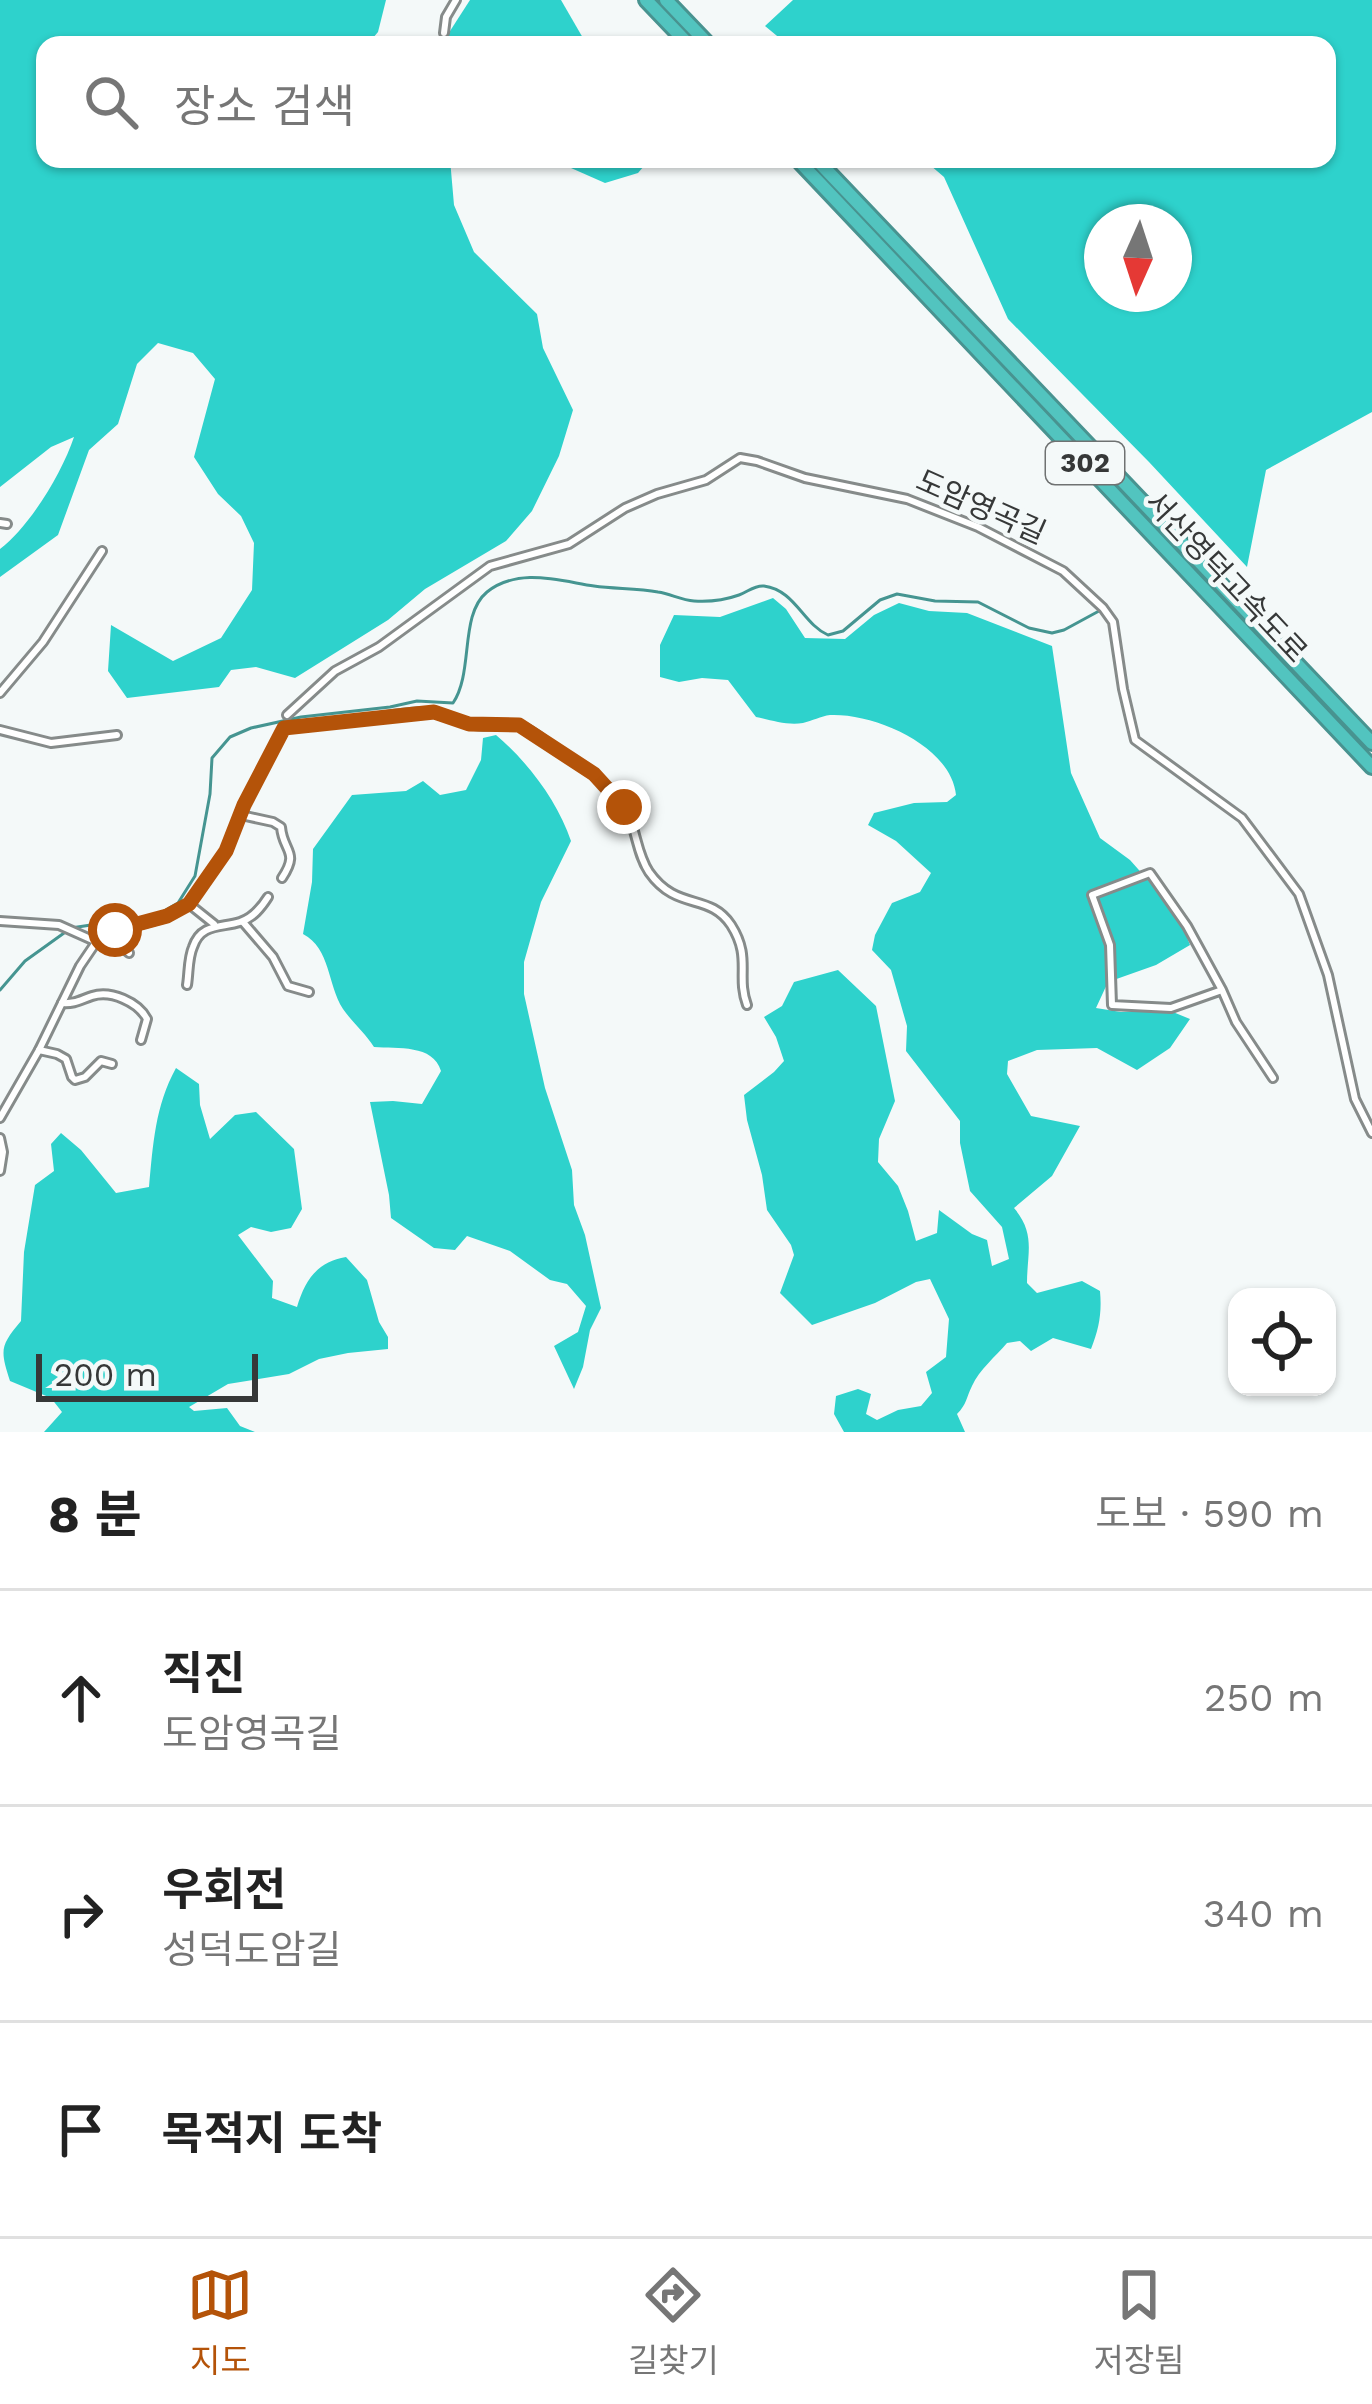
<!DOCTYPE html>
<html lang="ko">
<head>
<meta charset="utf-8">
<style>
	body { margin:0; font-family:"Work Sans","Noto Sans KR",sans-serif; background:#f2f2f2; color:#222 }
	.controls { position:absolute; right:36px; bottom:36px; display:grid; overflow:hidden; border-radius:24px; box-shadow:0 3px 9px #0004 }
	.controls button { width:108px; height:108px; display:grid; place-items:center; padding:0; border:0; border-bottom:3px solid #e0e0e0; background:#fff; color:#222; font:60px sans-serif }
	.compass { position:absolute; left:1084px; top:204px; width:108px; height:108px; border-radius:50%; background:#fff; box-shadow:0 3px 9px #0004; rotate:183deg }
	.scale { position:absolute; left:36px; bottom:30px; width:222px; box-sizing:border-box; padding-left:12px; border:6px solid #363838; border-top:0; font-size:33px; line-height:42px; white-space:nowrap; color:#363838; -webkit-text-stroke:9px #f4f9f9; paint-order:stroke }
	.stop { position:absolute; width:36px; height:36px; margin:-27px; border:9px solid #b45309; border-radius:50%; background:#fff }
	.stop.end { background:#b45309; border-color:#fff; box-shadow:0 3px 12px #0008 }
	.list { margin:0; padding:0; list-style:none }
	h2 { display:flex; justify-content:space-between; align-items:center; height:156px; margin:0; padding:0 48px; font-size:51px }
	h2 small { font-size:39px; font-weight:400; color:#767676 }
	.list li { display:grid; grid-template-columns:78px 1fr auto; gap:36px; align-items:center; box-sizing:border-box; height:216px; padding:0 48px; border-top:3px solid #e0e0e0 }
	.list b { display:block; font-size:45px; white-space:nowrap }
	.list p { margin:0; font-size:39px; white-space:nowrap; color:#767676 }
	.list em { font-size:39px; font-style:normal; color:#767676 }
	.icon { flex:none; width:66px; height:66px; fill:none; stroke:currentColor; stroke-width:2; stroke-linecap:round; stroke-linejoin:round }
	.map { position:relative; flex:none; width:1372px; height:1432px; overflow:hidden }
	.search { position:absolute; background:#fff; box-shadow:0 3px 9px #0004; left:36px; right:36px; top:36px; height:132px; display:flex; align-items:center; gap:30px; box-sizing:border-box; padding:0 42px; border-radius:24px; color:#767676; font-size:45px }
	.sheet { height:804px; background:#fff }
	nav { display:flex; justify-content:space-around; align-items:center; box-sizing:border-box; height:168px; border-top:3px solid #e0e0e0; background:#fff; font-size:33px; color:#767676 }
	nav a { display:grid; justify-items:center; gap:6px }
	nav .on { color:#b45309 }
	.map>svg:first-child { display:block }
	.forest { fill:#2ed2cc; fill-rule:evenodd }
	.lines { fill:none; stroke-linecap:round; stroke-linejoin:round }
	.stream { stroke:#459591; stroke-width:3 }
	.minor-casing { stroke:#868b8a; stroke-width:12 }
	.motorway-casing { stroke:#489390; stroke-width:18 }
	.minor { stroke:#fff; stroke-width:6 }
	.motorway { stroke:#52c4bf; stroke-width:12 }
	.route { stroke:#b45309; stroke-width:15 }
	.labels { text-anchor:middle; stroke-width:9; stroke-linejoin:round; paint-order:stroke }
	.shield { fill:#f4f9f9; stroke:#6f7272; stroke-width:3 }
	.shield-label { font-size:27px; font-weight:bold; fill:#363838 }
	.street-label { font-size:30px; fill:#363838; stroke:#f4f9f9 }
</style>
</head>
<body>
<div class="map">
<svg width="1372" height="1432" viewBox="0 0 1372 1432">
	<rect width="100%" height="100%" fill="#f4f9f9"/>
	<g class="forest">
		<path d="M0,0H386L378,32L367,45H45V159H450L454,205L474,252L537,314L543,348L573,410L559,456L532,511L506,541L425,589L388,620L295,678L256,667L231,670L219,687L127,698L108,671L111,625L173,661L221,638L252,590L254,543L241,516L218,494L194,457L215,379L193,353L158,343L137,364L118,424L89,450L58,535L0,577V549C30,526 62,473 74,437L51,447L0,487Z"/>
		<polygon points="470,0 561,0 587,45 441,45"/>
		<path d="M793,0H1372V412L1266,470L1247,567L1149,462L1008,319L944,177L923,159H1327V45H788L765,26ZM1102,222H1174V294H1102Z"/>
		<polygon points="566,159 650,159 638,173 605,183 571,168"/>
		<path d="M773,598L786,609L805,638L845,639L874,615L899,603L929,611L967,613L1052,646L1071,773L1100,838L1130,860L1178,914L1190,945L1156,965L1108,982L1096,1008L1121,1012L1168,1010L1190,1019L1170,1048L1137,1070L1097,1048L1037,1050L1008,1061L1007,1074L1031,1116L1080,1126L1052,1176L1014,1208C1036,1234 1027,1253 1027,1283L1037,1293L1082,1281L1100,1291C1102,1313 1099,1329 1091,1349L1053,1338L1031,1351L1020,1341L1007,1343C996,1356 979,1370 972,1386C966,1398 967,1404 957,1414L965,1432H844L834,1414L836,1396L858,1389L871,1394L866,1414L877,1420L898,1410L921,1406L932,1393L926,1372L946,1357L949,1319L930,1279L916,1282L875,1303L812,1325L780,1293L794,1255L791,1245L767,1210L762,1175L747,1120L744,1095L774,1072L784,1061L776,1037L764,1017L782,1006L794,982L838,970L876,1006L895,1101L879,1139L878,1162L898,1186L908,1211L916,1241L937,1233L939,1210L972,1234L987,1240L992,1266L1009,1259L1002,1227L970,1191L960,1143V1121L906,1051L907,1026L891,970L872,950L875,935L892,903L920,892L931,873L896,841L868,825L874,813L914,803L947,802L956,795C951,746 875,713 830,715C821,716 812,721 803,723C788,726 771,720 756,717L728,680L702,678L679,682L660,677V645L674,615L720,617Z"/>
		<path d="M496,735C528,762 558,802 571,841L541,902L524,962V994L545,1088L572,1170L574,1205L585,1235L601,1308L590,1330L583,1367L574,1389L554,1346L578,1332L586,1306L567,1284L550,1280L510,1251L467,1236L455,1250L434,1248L391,1218L389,1195L370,1102L393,1101L422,1104L441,1071C433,1044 398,1049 374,1047C365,1033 352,1022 343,1009C327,984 331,949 303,934L312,882L313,849L352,795L406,791L423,781L440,795L466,790L481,760L483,738Z"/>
		<path d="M176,1068L199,1084L200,1105L210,1139L235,1115L256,1112L294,1149L302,1209L291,1228L271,1232L251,1227L238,1235L273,1281L272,1298L297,1307C305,1280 317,1262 346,1257L367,1280L379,1322L388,1337V1349L348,1353L319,1359L289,1374L228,1384L189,1407L194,1411L227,1408L240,1426L255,1432H44L62,1412L51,1398L10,1381C0,1350 0,1346 21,1321L24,1252L35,1185L54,1171L51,1144L61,1133L81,1150L116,1193L149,1187C153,1145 155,1106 176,1068Z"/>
	</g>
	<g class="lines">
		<path class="stream" d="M0,990L25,961L71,928L157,915L178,903L195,876L210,794L212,758L230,737L251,728L301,717L390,707L417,701L453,703C474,672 459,615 487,592C518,567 560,581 594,586C615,589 637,588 658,592C671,594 681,600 694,601C709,602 725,600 739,595C748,592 754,585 764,586C795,590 803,624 828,635L843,631L880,600L897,594L935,601L978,602L1029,628L1052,633L1064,630L1099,611"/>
		<defs>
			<g id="minor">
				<polyline points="444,33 446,17 456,0"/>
				<polyline points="0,523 7,524"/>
				<polyline points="0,693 43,642 102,551"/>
				<polyline points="287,715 335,671 379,647 490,566 569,544 625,508 657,494 706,480 740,458 757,461 805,478 907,499 978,527 1063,571 1103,608 1113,622 1123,689 1135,740 1242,818 1299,894 1328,975 1355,1099 1372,1133"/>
				<polyline points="0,730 51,743 117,735"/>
				<path d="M241,815L273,822L281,827C283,852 300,851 282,878"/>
				<polyline points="189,904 214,924"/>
				<polyline points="0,921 59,925 97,942"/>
				<polyline points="243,922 273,957 288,986 309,992"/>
				<polyline points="103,935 115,941 129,953"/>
				<path d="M187,985C189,973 188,958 193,947C201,923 221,928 240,922C253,918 261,908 268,897"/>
				<polyline points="1222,990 1171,1008 1112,1005 1110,945 1092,895 1150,873 1187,926 1222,990 1236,1022 1273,1078"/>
				<path d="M62,1003C75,1004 80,1000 92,996C111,990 138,1002 147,1019L141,1040"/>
				<polyline points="39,1050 57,1054 66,1059 72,1077 75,1080 85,1077 101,1061 112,1064"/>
				<path d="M0,1118L39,1050L80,966L101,935L167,917L189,904L226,851L244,805L284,728C311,725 339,722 366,719C387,716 409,711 431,712C447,713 459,722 475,725C490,728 506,721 520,726C535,731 546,743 559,751C583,767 604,780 622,804C637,825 635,851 649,872C677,912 709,892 731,925C752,958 736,975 747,1005"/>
				<polyline points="0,1138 3,1152 0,1171"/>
			</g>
			<g id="motorway">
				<polyline points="646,0 689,45"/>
				<polyline points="666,0 709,45"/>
				<polyline points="797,159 1372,767"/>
				<polyline points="816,159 1372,743"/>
			</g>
		</defs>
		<use href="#minor" class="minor-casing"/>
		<use href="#motorway" class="motorway-casing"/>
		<use href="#minor" class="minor"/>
		<use href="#motorway" class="motorway"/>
	</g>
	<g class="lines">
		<polyline class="route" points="115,930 167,916 189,904 226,851 244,805 284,728 434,712 469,724 519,725 594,774 624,807"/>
	</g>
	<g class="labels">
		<rect class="shield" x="1046" y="442" width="78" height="42" rx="9"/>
		<g class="shield-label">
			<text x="1085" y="472">302</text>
		</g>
		<g class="street-label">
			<text transform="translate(981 507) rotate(24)" y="10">도암영곡길</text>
			<text transform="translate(1226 577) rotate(47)" y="10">서산영덕고속도로</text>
		</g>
	</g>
</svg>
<div class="controls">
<button><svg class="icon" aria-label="locate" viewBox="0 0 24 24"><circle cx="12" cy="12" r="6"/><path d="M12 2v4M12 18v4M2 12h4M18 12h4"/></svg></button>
</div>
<svg class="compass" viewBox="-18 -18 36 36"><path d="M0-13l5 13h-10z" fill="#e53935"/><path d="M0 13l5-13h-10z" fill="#767676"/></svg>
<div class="scale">200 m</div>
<div class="stop" style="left:115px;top:930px"></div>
<div class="stop end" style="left:624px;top:807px"></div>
<div class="search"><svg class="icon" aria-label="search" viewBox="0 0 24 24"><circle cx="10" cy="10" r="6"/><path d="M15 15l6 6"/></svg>장소 검색</div>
</div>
<section class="sheet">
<h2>8 분<small>도보 · 590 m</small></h2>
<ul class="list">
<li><svg class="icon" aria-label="ahead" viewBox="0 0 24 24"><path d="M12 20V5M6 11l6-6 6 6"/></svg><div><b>직진</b><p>도암영곡길</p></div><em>250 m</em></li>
<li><svg class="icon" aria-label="right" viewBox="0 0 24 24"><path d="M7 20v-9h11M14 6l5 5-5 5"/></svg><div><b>우회전</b><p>성덕도암길</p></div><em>340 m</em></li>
<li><svg class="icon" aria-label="arrive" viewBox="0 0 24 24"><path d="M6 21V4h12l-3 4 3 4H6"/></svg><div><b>목적지 도착</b></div></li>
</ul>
</section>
<nav>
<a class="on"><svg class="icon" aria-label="map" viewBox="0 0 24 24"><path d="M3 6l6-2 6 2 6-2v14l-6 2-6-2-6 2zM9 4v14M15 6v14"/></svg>지도</a>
<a><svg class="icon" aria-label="directions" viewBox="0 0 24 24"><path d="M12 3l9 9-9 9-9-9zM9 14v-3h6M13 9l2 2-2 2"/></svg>길찾기</a>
<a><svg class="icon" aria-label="saved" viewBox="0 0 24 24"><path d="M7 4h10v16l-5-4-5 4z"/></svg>저장됨</a>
</nav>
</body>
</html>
